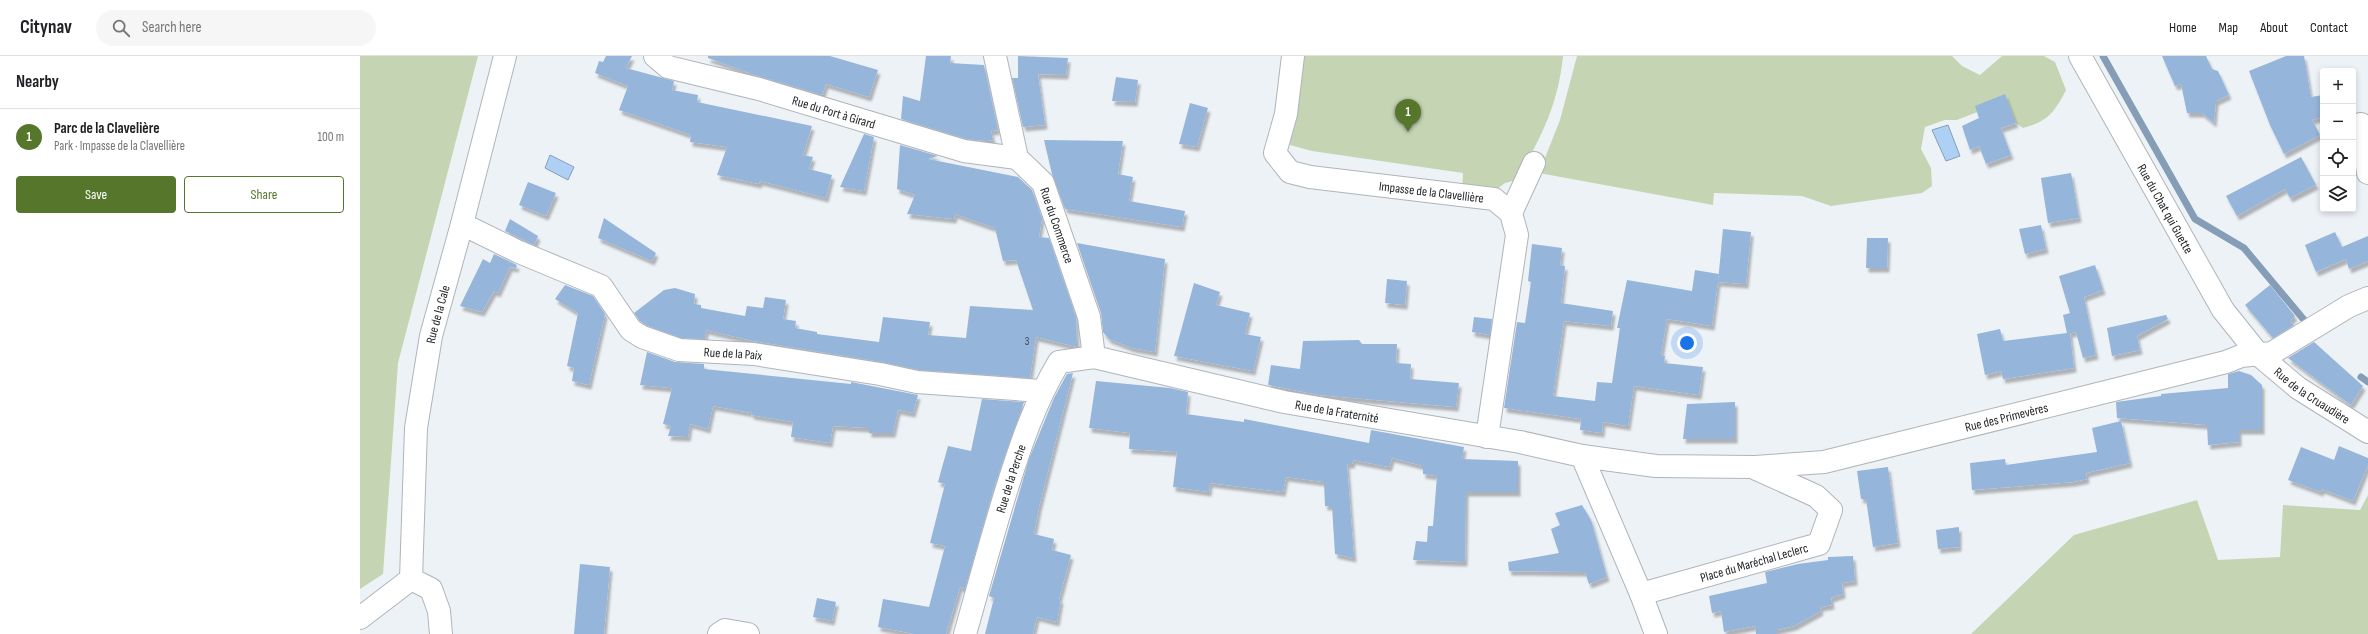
<!DOCTYPE html>
<html lang="en">
<head>
<meta charset="utf-8">
<style>
	body { margin:0; font-family:"Sofia Sans Condensed",sans-serif; background:#f6f6f6; color:#202124 }
	.controls { position:absolute; right:12px; top:12px; display:grid; overflow:hidden; border-radius:4px; box-shadow:0 2px 6px #0003 }
	.controls button { width:36px; height:36px; display:grid; place-items:center; padding:0; border:0; border-bottom:1px solid #e0e0e0; background:#fff; color:#202124; font:20px sans-serif }
	.you { position:absolute; left:1327px; top:287px; width:14px; height:14px; margin:-10px; border:3px solid #fff; border-radius:50%; background:#1a73e8; box-shadow:0 0 0 6px #1a73e833 }
	.badge { display:grid; place-items:center; width:26px; height:26px; border-radius:50%; background:#56762c; color:#fff; font-size:13px; font-weight:700 }
	.pin { position:absolute; translate:-50% -33px; filter:drop-shadow(0 1px 2px #0008) }
	.pin::after { content:''; position:absolute; top:21px; width:14px; height:12px; background:inherit; clip-path:polygon(0 0,100% 0,50% 100%) }
	.list { margin:0; padding:0; list-style:none }
	h2 { display:flex; justify-content:space-between; align-items:center; height:52px; margin:0; padding:0 16px; font-size:17px }
	h2 small { font-size:13px; font-weight:400; color:#757577 }
	.list li { display:grid; grid-template-columns:26px 1fr auto; gap:12px; align-items:center; box-sizing:border-box; height:56px; padding:0 16px; border-top:1px solid #e0e0e0 }
	.list b { display:block; font-size:15px; white-space:nowrap }
	.list p { margin:0; font-size:13px; white-space:nowrap; color:#757577 }
	.list em { font-size:13px; font-style:normal; color:#757577 }
	.actions { display:flex; gap:8px; padding:12px 16px }
	.actions a { flex:1; padding:9px 0; border:1px solid #56762c; border-radius:4px; text-align:center; font-size:14px; color:#56762c }
	.actions .main { background:#56762c; color:#fff }
	.icon { flex:none; width:22px; height:22px; fill:none; stroke:currentColor; stroke-width:2; stroke-linecap:round; stroke-linejoin:round }
	.map { position:relative; flex:none; width:2008px; height:578px; overflow:hidden }
	header { display:flex; align-items:center; gap:24px; box-sizing:border-box; height:56px; padding:0 20px; background:#fff; border-bottom:1px solid #e0e0e0 }
	header strong { font-size:19px }
	nav { display:flex; gap:22px; margin-inline-start:auto; font-size:14px }
	.search { width:280px; height:36px; background:#f6f6f6; display:flex; align-items:center; gap:10px; box-sizing:border-box; padding:0 14px; border-radius:22px; color:#757577; font-size:15px }
	main { display:flex }
	aside { flex:1; background:#fff }
	.map>svg:first-child { display:block }
	.green { fill:#c5d5b4 }
	.water { fill:#afd0f5; stroke:#859db7 }
	.lines { fill:none; stroke-linecap:round; stroke-linejoin:round }
	.stream { stroke:#859db7; stroke-width:7 }
	.building { fill:#96b5da; filter:url(#shadow) }
	.minor-casing { stroke:#b0b4ba; stroke-width:24 }
	.secondary-casing { stroke:#b0b4ba; stroke-width:24 }
	.minor { stroke:#fff; stroke-width:22 }
	.secondary { stroke:#fff; stroke-width:22 }
	.labels { text-anchor:middle; stroke-width:3; stroke-linejoin:round; paint-order:stroke }
	.number-label { font-size:11px; fill:#404954 }
	.street-label { font-size:13px; fill:#232527; stroke:#fefefe }
</style>
</head>
<body>
<header>
<strong>Citynav</strong>
<div class="search"><svg class="icon" aria-label="search" viewBox="0 0 24 24"><circle cx="10" cy="10" r="6"/><path d="M15 15l6 6"/></svg>Search here</div>
<nav><a>Home</a><a>Map</a><a>About</a><a>Contact</a></nav>
</header>
<main>
<aside>
<h2>Nearby<small></small></h2>
<ul class="list">
<li><span class="badge">1</span><div><b>Parc de la Clavelière</b><p>Park · Impasse de la Clavellière</p></div><em>100 m</em></li>
</ul>
<div class="actions"><a class="main">Save</a><a>Share</a></div>
</aside>
<div class="map">
<svg width="2008" height="578" viewBox="0 0 2008 578">
	<defs>
		<filter id="shadow"><feDropShadow dx="2.5" dy="4.5" stdDeviation="1" flood-color="#0004"/></filter>
	</defs>
	<rect width="100%" height="100%" fill="#edf2f7"/>
	<g class="green">
		<polygon points="0,0 118,0 38,307 23,518 0,533"/>
		<path d="M942,0H1203C1198,50 1181,81 1157,124L1145,127L1137,133L1102,134L1103,117L952,95L930,89Z"/>
		<path d="M1217,0H1592L1602,10L1620,19L1642,0H1684L1695,6L1706,34C1695,56 1687,66 1663,72L1636,53H1625L1597,64H1585L1565,71L1561,93L1571,112L1572,130L1562,137L1471,150L1442,140L1354,137L1353,149L1179,117L1200,64Z"/>
		<polygon points="2008,439 2008,578 1611,578 1714,479 1837,444 1858,504 1920,501 1923,449 2000,454"/>
	</g>
	<g class="water">
		<polygon points="1588,69 1600,100 1586,105 1572,74"/>
		<polygon points="190,99 214,111 208,124 185,112"/>
	</g>
	<g class="lines">
		<g class="stream">
			<polyline points="1743,0 1835,163 1884,192 1950,271"/>
			<polyline points="2001,321 2008,326"/>
		</g>
	</g>
	<g class="building">
		<polygon points="246,0 272,0 266,12 314,25 312,34 338,39 337,46 452,70 443,99 453,101 449,113 472,119 466,142 400,125 399,128 357,119 367,91 330,86 331,79 259,54 268,30 235,17 239,5 243,6"/>
		<polygon points="348,0 470,0 518,14 509,41 466,28 462,39 392,18 348,2"/>
		<polygon points="566,0 591,0 590,7 624,9 638,74 631,75 633,84 627,85 607,83 541,63 543,40 560,45"/>
		<polygon points="658,0 708,2 706,19 678,18 685,69 663,71 652,22 658,22"/>
		<polygon points="1802,0 1846,0 1852,13 1858,15 1869,39 1856,45 1854,67 1842,57 1827,57 1821,28 1815,30"/>
		<polygon points="1926,0 1944,0 1951,41 1963,39 1963,61 1952,64 1960,79 1924,98 1910,69 1889,15"/>
		<polygon points="756,21 778,24 775,46 752,45"/>
		<polygon points="1645,38 1656,67 1641,72 1651,99 1626,108 1619,90 1610,94 1602,70 1619,62 1615,50"/>
		<polygon points="830,47 848,52 837,91 819,88"/>
		<polygon points="504,78 514,81 504,135 480,131"/>
		<polygon points="684,84 763,85 758,118 773,121 769,145 825,155 822,171 705,153 692,118"/>
		<polygon points="540,89 578,100 568,103 658,121 672,134 682,162 679,181 689,182 716,261 717,291 676,281 670,322 559,314 522,306 393,285 346,274 345,283 321,282 288,270 280,265 274,257 304,234 315,232 335,238 334,248 341,249 341,252 385,260 387,250 403,252 405,241 426,244 423,263 436,265 435,272 457,276 457,278 519,286 523,261 570,266 568,279 606,282 610,250 673,254 656,204 643,205 635,172 595,158 594,163 547,158 555,139 537,133"/>
		<polygon points="1941,101 1956,129 1930,142 1925,133 1877,160 1866,140"/>
		<polygon points="1711,117 1719,162 1688,167 1681,122"/>
		<polygon points="168,126 196,137 186,160 159,149"/>
		<polygon points="244,162 296,197 292,205 238,182"/>
		<polygon points="150,163 178,180 174,189 145,175"/>
		<polygon points="1681,169 1686,193 1665,198 1659,173"/>
		<polygon points="1363,173 1391,176 1386,228 1358,226"/>
		<polygon points="1975,176 1982,191 2008,180 2008,205 1989,213 1986,203 1956,216 1945,189"/>
		<polygon points="1507,182 1528,182 1527,212 1506,212"/>
		<polygon points="717,187 805,203 795,296 772,292 749,283 743,276 741,257"/>
		<polygon points="1172,188 1202,192 1200,209 1205,210 1201,247 1253,255 1251,270 1204,265 1193,340 1235,345 1237,326 1252,327 1260,272 1257,272 1267,224 1332,235 1335,214 1359,218 1352,270 1307,263 1301,299 1305,300 1304,307 1343,311 1339,339 1274,330 1268,370 1243,366 1242,377 1220,374 1221,363 1144,352 1157,266 1165,267 1171,226 1168,225"/>
		<polygon points="134,198 157,209 156,212 150,211 138,237 134,235 122,256 100,250 123,203 130,207"/>
		<polygon points="1735,209 1743,234 1724,241 1736,299 1723,302 1716,276 1710,277 1714,312 1643,323 1641,315 1625,319 1617,278 1640,273 1643,285 1707,277 1703,259 1710,257 1699,220"/>
		<polygon points="1027,223 1047,225 1045,249 1025,247"/>
		<polygon points="834,227 860,236 856,249 890,257 885,278 901,281 893,315 814,300"/>
		<polygon points="205,229 233,240 245,258 229,329 212,325 214,312 207,310 218,257 195,243"/>
		<polygon points="1910,229 1935,260 1930,265 1934,269 1913,282 1885,249"/>
		<polygon points="1806,259 1808,263 1777,280 1780,294 1752,300 1747,272"/>
		<polygon points="1114,261 1132,263 1130,279 1112,276"/>
		<polygon points="999,284 1002,288 1037,288 1036,307 1051,308 1050,323 1099,327 1096,351 959,339 908,329 911,309 940,313 943,285"/>
		<polygon points="1954,286 2003,330 1991,349 1928,302"/>
		<polygon points="287,296 315,306 344,308 344,313 491,328 491,326 558,339 553,357 538,354 533,377 509,377 509,372 473,370 470,387 431,381 433,366 391,359 392,357 353,350 348,373 330,368 328,381 308,380 311,370 303,368 312,332 280,329"/>
		<polygon points="1879,315 1891,319 1902,329 1902,374 1879,374 1879,386 1848,389 1847,369 1757,362 1756,346 1801,340 1801,338 1868,332 1868,318"/>
		<polygon points="713,317 679,451 674,478 694,483 692,494 711,499 699,543 701,543 697,566 677,561 673,578 625,578 634,542 629,540 669,403 694,342 707,318"/>
		<polygon points="736,325 810,332 828,336 826,358 884,366 884,363 1009,387 1011,374 1104,391 1102,403 1158,405 1158,436 1106,436 1105,506 1053,504 1056,485 1067,486 1068,470 1073,470 1077,420 1063,418 1063,410 1032,402 1029,411 993,404 992,408 987,408 994,502 975,498 972,450 965,450 964,426 926,421 923,436 850,427 849,436 813,431 817,396 769,393 770,377 729,372"/>
		<polygon points="622,343 664,346 635,428 605,533 600,531 586,578 555,578 518,571 523,543 569,551 585,490 570,487 585,428 578,426 588,390 611,395"/>
		<polygon points="1375,346 1375,383 1323,383 1327,348"/>
		<polygon points="1761,365 1770,407 1726,417 1727,423 1713,426 1612,434 1610,407 1645,403 1646,409 1737,396 1732,372"/>
		<polygon points="1979,390 2008,402 2008,409 1993,445 1962,433 1961,436 1928,424 1941,391 1974,404"/>
		<polygon points="1528,411 1538,487 1513,491 1506,443 1501,443 1497,415"/>
		<polygon points="1222,449 1231,464 1247,521 1229,528 1225,516 1149,515 1148,506 1199,497 1191,473 1200,469 1195,457"/>
		<polygon points="1599,471 1599,491 1578,493 1576,474"/>
		<polygon points="1493,500 1495,525 1482,527 1483,538 1471,542 1472,549 1460,551 1461,555 1434,570 1417,574 1417,578 1396,578 1395,570 1364,576 1361,555 1352,557 1349,540 1407,527 1405,516 1438,508 1468,504 1468,501"/>
		<polygon points="220,508 250,511 244,578 214,578"/>
		<polygon points="457,542 476,546 472,565 453,561"/>
	</g>
	<g class="lines">
		<defs>
			<g id="minor">
				<path id="s1" d="M295,0L308,11L399,33L604,95L657,102"/>
				<path id="s2" d="M635,0L657,102L683,127L729,261L734,301"/>
				<path id="s3" d="M933,0L926,58L915,97L930,116L950,121L1134,143L1151,157L1157,179L1127,381"/>
				<polyline points="2001,68 2008,117"/>
				<polyline points="1151,157 1174,107"/>
				<path id="s4" d="M102,168L159,196L241,230L271,274L282,281L319,294L394,298L520,318L557,326L681,335"/>
				<polyline points="1222,400 1281,538 1296,578"/>
				<path id="s5" d="M1395,411L1464,406L1866,306L1881,300L1912,297L1989,250L2008,242"/>
				<path id="s6" d="M51,523L56,372L71,280L102,168L145,0"/>
				<polyline points="51,523 71,533 79,555 81,578"/>
				<polyline points="0,562 51,523"/>
				<polyline points="359,578 365,574 388,578"/>
				<path id="s7" d="M605,578C619,529 632,480 647,432C661,388 675,346 699,306L734,301L924,346L1160,386L1222,400L1296,410L1392,411L1456,440L1471,454L1459,488L1281,538"/>
			</g>
			<g id="secondary">
				<path id="s8" d="M1720,0L1863,254L1899,299L1938,332L2008,376"/>
			</g>
		</defs>
		<use href="#minor" class="minor-casing"/>
		<use href="#secondary" class="secondary-casing"/>
		<use href="#minor" class="minor"/>
		<use href="#secondary" class="secondary"/>
	</g>
	<g class="labels">
		<g class="number-label">
			<text x="667" y="289">3</text>
		</g>
		<g class="street-label">
			<text dy="5" stroke="none"><textPath href="#s1" startOffset="189">Rue du Port à Girard</textPath></text>
			<text dy="5" stroke="none"><textPath href="#s3" startOffset="266">Impasse de la Clavellière</textPath></text>
			<text dy="5" stroke="none"><textPath href="#s8" startOffset="175">Rue du Chat qui Guette</textPath></text>
			<text dy="5" stroke="none"><textPath href="#s2" startOffset="185">Rue du Commerce</textPath></text>
			<text dy="5" stroke="none"><textPath href="#s6" startOffset="267">Rue de la Cale</textPath></text>
			<text dy="5" stroke="none"><textPath href="#s4" startOffset="312">Rue de la Paix</textPath></text>
			<text dy="5" stroke="none"><textPath href="#s8" startOffset="416">Rue de la Cruaudière</textPath></text>
			<text dy="5" stroke="none"><textPath href="#s7" startOffset="573">Rue de la Fraternité</textPath></text>
			<text dy="5" stroke="none"><textPath href="#s5" startOffset="257">Rue des Primevères</textPath></text>
			<text dy="5" stroke="none"><textPath href="#s7" startOffset="162">Rue de la Perche</textPath></text>
			<text transform="translate(1394 506) rotate(-16)" y="5">Place du Maréchal Leclerc</text>
		</g>
	</g>
</svg>
<div class="controls">
<button>+</button>
<button>−</button>
<button><svg class="icon" aria-label="locate" viewBox="0 0 24 24"><circle cx="12" cy="12" r="6"/><path d="M12 2v4M12 18v4M2 12h4M18 12h4"/></svg></button>
<button><svg class="icon" aria-label="layers" viewBox="0 0 24 24"><path d="M12 4l9 5-9 5-9-5zM3 14l9 5 9-5"/></svg></button>
</div>
<div class="you"></div>
<div class="pin badge" style="left:1048px;top:76px">1</div>
</div>
</main>
</body>
</html>
